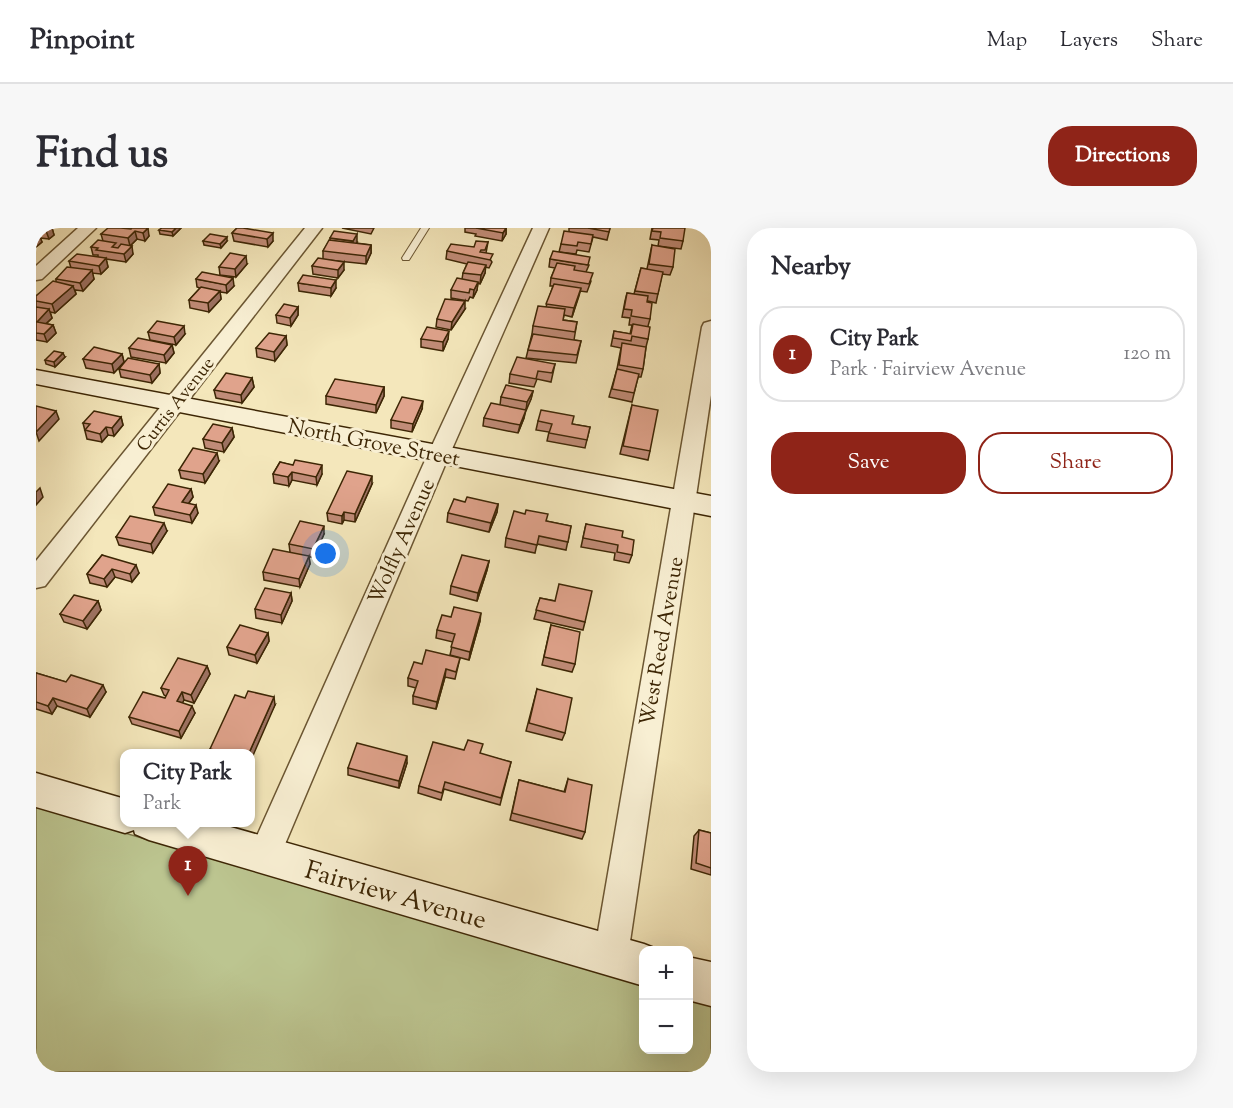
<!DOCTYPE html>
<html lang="en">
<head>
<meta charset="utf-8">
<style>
	body { margin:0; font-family:"Sorts Mill Goudy",serif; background:#f7f7f7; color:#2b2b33 }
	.controls { position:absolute; right:18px; bottom:18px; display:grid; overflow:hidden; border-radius:12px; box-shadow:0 6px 24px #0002 }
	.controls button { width:54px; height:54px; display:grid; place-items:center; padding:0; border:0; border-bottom:2px solid #e1e1e2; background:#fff; color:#2b2b33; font:30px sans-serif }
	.you { position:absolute; left:290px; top:326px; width:21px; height:21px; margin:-15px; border:4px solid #fff; border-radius:50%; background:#1a73e8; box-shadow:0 0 0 9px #1a73e833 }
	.badge { display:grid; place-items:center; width:39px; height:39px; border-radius:50%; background:#8f2418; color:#fff; font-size:20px; font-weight:700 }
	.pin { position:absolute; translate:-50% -50px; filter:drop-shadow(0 2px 3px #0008) }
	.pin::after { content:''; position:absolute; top:32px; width:21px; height:18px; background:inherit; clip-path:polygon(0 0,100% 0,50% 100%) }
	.popup { position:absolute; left:84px; top:521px; width:135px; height:78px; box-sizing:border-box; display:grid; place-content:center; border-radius:12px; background:#fff; filter:drop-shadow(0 2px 4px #0005); font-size:20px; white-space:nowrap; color:#7c7c81 }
	.popup b { font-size:22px; color:#2b2b33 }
	.popup::after { content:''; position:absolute; left:50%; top:100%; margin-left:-12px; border:12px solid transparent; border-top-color:#fff }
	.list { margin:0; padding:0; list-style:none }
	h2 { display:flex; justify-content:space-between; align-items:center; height:78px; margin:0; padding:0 24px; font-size:26px }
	h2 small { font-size:20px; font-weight:400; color:#7c7c81 }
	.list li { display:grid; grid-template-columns:39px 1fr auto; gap:18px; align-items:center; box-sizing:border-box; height:96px; margin:0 12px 12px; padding:0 12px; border:2px solid #e1e1e2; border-radius:24px }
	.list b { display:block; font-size:22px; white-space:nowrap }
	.list p { margin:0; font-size:20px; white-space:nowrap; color:#7c7c81 }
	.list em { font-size:20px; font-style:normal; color:#7c7c81 }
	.actions { display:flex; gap:12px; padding:18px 24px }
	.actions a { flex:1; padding:14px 0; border:2px solid #8f2418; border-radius:24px; text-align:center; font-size:21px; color:#8f2418 }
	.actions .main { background:#8f2418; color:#fff }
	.map { position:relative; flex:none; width:675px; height:844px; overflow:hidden; border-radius:24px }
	header { display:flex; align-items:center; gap:36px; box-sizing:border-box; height:84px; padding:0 30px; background:#fff; border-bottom:2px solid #e1e1e2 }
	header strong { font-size:28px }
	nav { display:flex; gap:33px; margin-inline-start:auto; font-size:21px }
	.intro { display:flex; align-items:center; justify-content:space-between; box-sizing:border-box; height:144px; padding:0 36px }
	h1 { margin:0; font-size:42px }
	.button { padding:15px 27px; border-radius:24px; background:#8f2418; color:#fff; font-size:21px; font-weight:700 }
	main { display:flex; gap:36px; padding:0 36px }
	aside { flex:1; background:#fff; border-radius:24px; box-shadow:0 6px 24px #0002 }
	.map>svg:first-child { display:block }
	.green { fill:#bcc590; stroke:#7c764a; stroke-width:1.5 }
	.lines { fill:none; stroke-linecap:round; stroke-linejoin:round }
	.lane-casing { stroke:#6b5632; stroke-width:2 }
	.street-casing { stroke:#6b5632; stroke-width:3 }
	.secondary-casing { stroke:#3d2605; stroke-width:3 }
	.lane { fill:#f8efd3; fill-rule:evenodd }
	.street { fill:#f8efd3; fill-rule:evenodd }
	.secondary { fill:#f8efd3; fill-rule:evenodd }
	.wall { fill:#c18c78; stroke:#3d2605; stroke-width:1.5 }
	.shaded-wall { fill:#9d7262; stroke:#3d2605; stroke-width:1.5 }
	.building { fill:#e0a38c; stroke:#3d2605; stroke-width:1.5 }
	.labels { text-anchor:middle; stroke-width:6; stroke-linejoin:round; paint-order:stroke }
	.far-street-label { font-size:18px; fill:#3d2605; stroke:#f8efd3 }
	.street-label { font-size:21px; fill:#3d2605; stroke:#f8efd3 }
	.near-street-label { font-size:26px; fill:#3d2605; stroke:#f8efd3 }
</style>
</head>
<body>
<header>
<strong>Pinpoint</strong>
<nav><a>Map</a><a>Layers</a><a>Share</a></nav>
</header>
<div class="intro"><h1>Find us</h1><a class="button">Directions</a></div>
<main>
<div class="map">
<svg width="675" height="844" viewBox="0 0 675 844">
	<rect width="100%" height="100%" fill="#f4e7bb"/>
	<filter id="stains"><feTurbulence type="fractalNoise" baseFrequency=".00333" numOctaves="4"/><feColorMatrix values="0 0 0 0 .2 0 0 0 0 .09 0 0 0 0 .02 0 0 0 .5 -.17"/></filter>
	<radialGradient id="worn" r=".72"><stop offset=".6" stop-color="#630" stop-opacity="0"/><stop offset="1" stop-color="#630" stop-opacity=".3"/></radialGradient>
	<polygon class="green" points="0,579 607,757 608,822 652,822 653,770 675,776 675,844 0,844"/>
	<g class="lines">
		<defs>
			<polygon id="lane" points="385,0 393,0 373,32 367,32 366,30"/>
			<g id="street">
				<polygon points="42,0 60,0 6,51 0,52 0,38"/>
				<polygon points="269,0 286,0 9,358 0,360 0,333"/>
				<polygon points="497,0 513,0 409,237 244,628 239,639 228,643 217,639 212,628 387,237"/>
				<polygon points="675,93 675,167 592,727 587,739 575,744 563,739 558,727 666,99 668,95"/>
			</g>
			<g id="secondary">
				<polygon points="0,142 675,268 675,288 0,156"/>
				<polygon points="0,545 89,571 89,594 177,594 608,716 623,722 608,722 608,758 113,612 99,606 98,602 89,605 0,579"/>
				<polygon points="652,729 675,734 675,778 652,772"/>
			</g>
		</defs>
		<use href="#lane" class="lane-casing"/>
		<use href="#street" class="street-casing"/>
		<use href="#secondary" class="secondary-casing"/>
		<use href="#lane" class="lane"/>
		<use href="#street" class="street"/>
		<use href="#secondary" class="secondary"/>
	</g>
	<g class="wall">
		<polygon points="0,0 16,0 18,7 13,11 4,10 6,14 0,19"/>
		<polygon points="88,0 109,0 113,8 109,13 101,11 94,18 97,26 90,34 70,31 72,39 65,46 56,45 58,51 47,63 39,62 40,66 19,85 14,84 16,90 10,96 17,97 20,105 11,114 0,112 0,68 20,54 20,51 35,40 33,33 62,29 62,27 57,27 55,19 67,13 65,6"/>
		<polygon points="126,0 145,0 137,8 124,6 123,2"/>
		<polygon points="201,0 237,13 232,19 198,13 196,5"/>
		<polygon points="306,0 338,0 335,6"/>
		<polygon points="429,0 470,0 470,6 466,13 439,8 440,6 429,4"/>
		<polygon points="533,0 574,0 571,12 557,9 553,24 541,22 540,26 523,24 525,16 533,4"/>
		<polygon points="616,0 647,13 645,21 622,18 623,12 614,11"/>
		<polygon points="294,10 321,14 320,15 335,17 335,25 330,36 292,32 308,42 302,50 277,46 276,38 287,31 287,23 294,12"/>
		<polygon points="167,13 191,13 185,20 168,17"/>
		<polygon points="452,14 450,25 456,34 453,40 449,39 449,45 444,56 442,55 441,62 437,70 434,69 432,73 415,70 415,62 426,51 427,45 431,36 410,31 411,23 438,19"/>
		<polygon points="616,17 637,39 634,47 626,46 620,75 612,73 614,91 612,98 612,111 610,119 607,141 605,149 602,149 596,174 573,169 581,141 585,120 575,118 578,103 594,106 596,97 593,97 594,90 586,89 589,73 591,65 598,66 605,40 611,41"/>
		<polygon points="514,31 553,37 550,44 555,53 551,64 544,63 536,89 528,87 527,92 541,94 538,112 545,113 540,135 490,130 496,106 497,98 510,79 517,58 514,58 515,50 519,40 513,39"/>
		<polygon points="211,36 200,49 184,47 183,39"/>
		<polygon points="160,51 198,58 191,65 184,64 185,71 173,84 154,80 153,72 164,60 161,59"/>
		<polygon points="262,55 300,60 295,68 263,63"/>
		<polygon points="262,79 262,87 255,98 241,95 240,87"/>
		<polygon points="429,81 415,102 400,99 401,91"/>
		<polygon points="112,104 149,106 140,117 114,112"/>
		<polygon points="250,108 251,117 239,133 221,129 220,120"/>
		<polygon points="385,111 412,111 407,123 385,119"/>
		<polygon points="136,117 138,125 130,135 95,129 93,120"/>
		<polygon points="86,126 88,134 78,145 50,140 47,131"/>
		<polygon points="29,129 19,139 10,136 9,132"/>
		<polygon points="123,136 124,145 116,155 85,149 83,141"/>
		<polygon points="519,136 515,154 501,151 498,159 473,155 474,146"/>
		<polygon points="216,150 218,159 206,175 180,170 178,162"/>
		<polygon points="348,159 348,168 340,185 290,176 290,168"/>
		<polygon points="497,163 495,171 489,183 488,190 482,205 447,198 448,190 464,177 465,169"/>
		<polygon points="596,177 614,223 612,232 584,226"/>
		<polygon points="386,181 376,204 355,200 355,192"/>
		<polygon points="85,189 87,197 78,208 72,207 66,214 51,211 47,195"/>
		<polygon points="502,193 536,196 554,199 549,220 511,213 513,204 500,202"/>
		<polygon points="196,200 198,209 188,224 169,220 167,211"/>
		<polygon points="183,233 169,255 145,250 143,242"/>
		<polygon points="244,234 286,246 281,257 256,252 253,258 238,255 237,246"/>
		<polygon points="336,256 319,294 308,292 306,296 292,293 291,285"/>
		<polygon points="155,261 157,269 153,275 162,285 156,295 119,287 117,279"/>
		<polygon points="429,274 462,276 461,284 453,304 411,294 412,285"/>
		<polygon points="510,293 535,298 530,322 501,316 499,325 469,319 470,310"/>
		<polygon points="550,296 586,309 596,327 593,335 578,332 579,325 545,319"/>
		<polygon points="131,303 117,325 83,317 80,309"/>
		<polygon points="288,306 278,329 273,329 274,336 264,359 228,352 227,344 254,324 253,316"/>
		<polygon points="66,327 103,345 96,354 79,349 71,359 54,355 51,346"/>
		<polygon points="453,333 451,342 441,373 414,366 415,358"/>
		<polygon points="255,365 256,373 246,395 220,390 219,381"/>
		<polygon points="504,370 519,373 549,394 547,402 498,391"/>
		<polygon points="62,373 65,382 51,401 28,394 24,386"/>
		<polygon points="415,389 444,393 433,432 414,427 417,414 400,410 401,402"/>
		<polygon points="515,397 539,436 536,444 506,437"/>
		<polygon points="232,405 233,413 221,435 193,427 191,419"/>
		<polygon points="424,430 419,451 409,449 400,481 377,476 377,468 380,460 372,458 372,450 386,436"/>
		<polygon points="171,438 174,446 158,475 148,472 146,475 159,485 145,510 96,496 93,489 129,470 130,468 128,467 125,460"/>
		<polygon points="0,445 30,454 70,464 54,489 21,478 16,486 0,481"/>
		<polygon points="501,461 529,505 526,512 490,503"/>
		<polygon points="239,477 215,525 175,525 174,521"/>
		<polygon points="428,522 475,534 464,577 408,561 405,572 382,565 383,558"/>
		<polygon points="371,535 363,560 312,547 312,540"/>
		<polygon points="532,551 549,604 546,611 474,592 483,552 528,564"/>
		<polygon points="663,602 675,605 675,647 655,641 658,608"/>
	</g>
	<g class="shaded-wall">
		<polygon points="9,0 16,0 18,7 13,11"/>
		<polygon points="112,0 113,8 109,13 107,5"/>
		<polygon points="140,0 145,0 137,8 136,4"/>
		<polygon points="470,0 470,6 466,13 467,5"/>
		<polygon points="99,3 101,11 94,18 92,10"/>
		<polygon points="237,5 237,13 232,19 231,11"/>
		<polygon points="3,6 6,14 0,19 0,8"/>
		<polygon points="321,6 321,14 317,21 317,13"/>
		<polygon points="191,9 191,13 185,20 184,16"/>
		<polygon points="335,17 335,25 330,36 330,28"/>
		<polygon points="96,18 97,26 90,34 88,26"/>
		<polygon points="210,28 211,36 200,49 199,41"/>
		<polygon points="70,30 72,39 65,46 63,38"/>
		<polygon points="308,34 308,42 302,50 302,42"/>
		<polygon points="450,37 449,45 444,56 445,47"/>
		<polygon points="56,42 58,51 47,63 44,55"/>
		<polygon points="197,50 198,58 191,65 190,57"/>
		<polygon points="300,52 300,60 295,68 295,60"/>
		<polygon points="442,54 441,62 437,70 438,62"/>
		<polygon points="37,58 40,66 19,85 16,76"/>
		<polygon points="545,60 543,68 536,89 538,80"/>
		<polygon points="184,63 185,71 173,84 172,75"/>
		<polygon points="429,73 429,81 415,102 416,94"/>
		<polygon points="262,79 262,87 255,98 254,90"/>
		<polygon points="13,81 16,90 3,102 1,94"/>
		<polygon points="17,97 20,105 11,114 8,106"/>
		<polygon points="148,98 149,106 140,117 138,109"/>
		<polygon points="413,103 412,111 407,123 407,114"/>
		<polygon points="250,108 251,117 239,133 238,124"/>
		<polygon points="136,117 138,125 130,135 128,127"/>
		<polygon points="27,125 29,129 19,139 18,134"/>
		<polygon points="86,126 88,134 78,145 76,136"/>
		<polygon points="123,136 124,145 116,155 114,147"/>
		<polygon points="216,150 218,159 206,175 205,167"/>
		<polygon points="348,159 348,168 340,185 340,177"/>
		<polygon points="497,163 495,171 490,183 491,174"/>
		<polygon points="387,173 386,181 376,204 377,196"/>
		<polygon points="490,182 488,190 482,205 484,197"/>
		<polygon points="20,183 23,191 3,213 0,204"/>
		<polygon points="85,189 87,197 78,208 76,200"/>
		<polygon points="70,199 72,207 66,214 64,206"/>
		<polygon points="196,200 198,209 188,224 186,215"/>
		<polygon points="181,225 183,233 169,255 167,246"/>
		<polygon points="286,237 286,246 281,257 280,249"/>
		<polygon points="256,244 256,252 253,258 252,249"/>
		<polygon points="336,248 336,256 319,294 319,286"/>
		<polygon points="4,260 7,269 0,277 0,264"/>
		<polygon points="155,261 157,269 148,282 146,274"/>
		<polygon points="462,276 461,284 453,304 455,295"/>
		<polygon points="160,277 162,285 156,295 154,287"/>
		<polygon points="308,284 308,292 306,296 306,288"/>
		<polygon points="128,295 131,303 117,325 115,316"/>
		<polygon points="288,298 288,306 278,329 277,321"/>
		<polygon points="273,328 274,336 264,359 263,351"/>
		<polygon points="453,333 451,342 441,373 442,365"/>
		<polygon points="100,337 103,345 96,354 94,346"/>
		<polygon points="76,341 79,349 71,359 68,351"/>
		<polygon points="255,365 256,373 246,395 245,387"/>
		<polygon points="62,373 65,382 51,401 47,393"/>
		<polygon points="445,385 444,393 433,432 434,424"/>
		<polygon points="232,405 233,413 221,435 219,427"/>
		<polygon points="171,438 174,446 158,475 155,467"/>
		<polygon points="410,441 409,449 400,481 401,474"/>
		<polygon points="67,457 70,464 54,489 51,481"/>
		<polygon points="146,464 148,472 143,481 141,473"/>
		<polygon points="238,469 239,477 215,532 215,525 213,525"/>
		<polygon points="17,470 21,478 16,486 12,478"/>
		<polygon points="156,478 159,485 145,510 143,503"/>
		<polygon points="371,528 371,535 363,560 363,553"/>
	</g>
	<g class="building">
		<polygon points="0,0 14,0 10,3 0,1"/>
		<polygon points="72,0 85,0 95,1 96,0 112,0 107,5 99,3 92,10 65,6"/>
		<polygon points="126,0 140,0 136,4 123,2"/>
		<polygon points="201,0 207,0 237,5 231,11 196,5"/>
		<polygon points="440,0 470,0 467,5"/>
		<polygon points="552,0 574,0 573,4"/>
		<polygon points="617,0 649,0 647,13 624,10 625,4 616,3"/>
		<polygon points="298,3 321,6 317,13 294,10"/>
		<polygon points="528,3 557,7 555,16 542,14 541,18 525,16"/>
		<polygon points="174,6 191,9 184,16 167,13"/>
		<polygon points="62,12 80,15 76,19 82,20 85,16 96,18 88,26 60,22 62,20 55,19"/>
		<polygon points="293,12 335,17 330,28 287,23"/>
		<polygon points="440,13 452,14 449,22 445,22 444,24 457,26 454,32 411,23 415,16 438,19"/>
		<polygon points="616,17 639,21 637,39 613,36"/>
		<polygon points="517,23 554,29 552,37 514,31"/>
		<polygon points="194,25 210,28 199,41 183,39"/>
		<polygon points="41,26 70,30 63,38 33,33"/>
		<polygon points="282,30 308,34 302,42 276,38"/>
		<polygon points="432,34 450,37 445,47 427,45"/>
		<polygon points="521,35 539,38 538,42 557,45 553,56 515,50"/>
		<polygon points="31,39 56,42 44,55 20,51"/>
		<polygon points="605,40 627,44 622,66 599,63"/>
		<polygon points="166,44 197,50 190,57 160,51"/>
		<polygon points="267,47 300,52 295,60 262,55"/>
		<polygon points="421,50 442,54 438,62 434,61 433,65 415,62"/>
		<polygon points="17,53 37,58 16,76 0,73 0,68"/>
		<polygon points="518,56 545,60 538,80 510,76"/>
		<polygon points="165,59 184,63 172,75 153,72"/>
		<polygon points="591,65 612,68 611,74 616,75 614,91 595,88 596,82 588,81"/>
		<polygon points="409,71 429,73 416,94 401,91"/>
		<polygon points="248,76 262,79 254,90 240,87"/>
		<polygon points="502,78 529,81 527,92 541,94 539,104 497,98"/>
		<polygon points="0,79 13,81 1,94 17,97 8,106 0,105"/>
		<polygon points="121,93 148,98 138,109 112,104"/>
		<polygon points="597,96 614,99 612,111 596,108 595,113 577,110 578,103 595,106"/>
		<polygon points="391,99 413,103 407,114 385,111"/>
		<polygon points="233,105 250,108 238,124 220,120"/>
		<polygon points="497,106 545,113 541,127 492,122"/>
		<polygon points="102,110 136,117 128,127 93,120"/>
		<polygon points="586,115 610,119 607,141 583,137"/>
		<polygon points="58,119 86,126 76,136 47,131"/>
		<polygon points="18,123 27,125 18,134 9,132"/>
		<polygon points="481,129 519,136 516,145 502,143 500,151 474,146"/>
		<polygon points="92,130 123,136 114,147 83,141"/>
		<polygon points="581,141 603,146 598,165 576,161"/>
		<polygon points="190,145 216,150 205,167 178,162"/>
		<polygon points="299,151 348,159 340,177 290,168"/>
		<polygon points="470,157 497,163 491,174 465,169"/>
		<polygon points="366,169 387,173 377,196 355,192"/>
		<polygon points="455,175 490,182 484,197 448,190"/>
		<polygon points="596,177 622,182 614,223 587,218"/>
		<polygon points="0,178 20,183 0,204"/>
		<polygon points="505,182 538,188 536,196 554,199 551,212 513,205 516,196 502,193"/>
		<polygon points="58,183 85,189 76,200 70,199 64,206 49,202 54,196 47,195"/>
		<polygon points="177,196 196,200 186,215 167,211"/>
		<polygon points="157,220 181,225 167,246 143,242"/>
		<polygon points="259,232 286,237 280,249 256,244 252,249 237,246 244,234 257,237"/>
		<polygon points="311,243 336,248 319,286 308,284 306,288 291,285"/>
		<polygon points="132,256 155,261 146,274 160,277 154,287 117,279"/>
		<polygon points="431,269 462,276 455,295 412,285 418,271 429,274"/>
		<polygon points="490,282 512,286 510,293 535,298 532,314 503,308 501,317 470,310 478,283 489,286"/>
		<polygon points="94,288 128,295 115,316 80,309"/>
		<polygon points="264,293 288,298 277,321 253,316"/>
		<polygon points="550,296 587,303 586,309 598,312 596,327 581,324 582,317 547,310"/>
		<polygon points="237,321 273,328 263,351 227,344"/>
		<polygon points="66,327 100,337 94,346 76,341 68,351 51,346"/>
		<polygon points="426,327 453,333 442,365 415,358"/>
		<polygon points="523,356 556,363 549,394 500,382 504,370 519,373"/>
		<polygon points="229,360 255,365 245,387 219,381"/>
		<polygon points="38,367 62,373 47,393 24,386"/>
		<polygon points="418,379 445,385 434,424 415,419 419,406 401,402 406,387 415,389"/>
		<polygon points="204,397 232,405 219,427 191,419"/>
		<polygon points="515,397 544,404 539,436 508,429"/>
		<polygon points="390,422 424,430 420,444 410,441 401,474 377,468 382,453 372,450 378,434 386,436"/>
		<polygon points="142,430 171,438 155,467 146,464 141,473 156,478 143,503 93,489 107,464 129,470 133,462 125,460"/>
		<polygon points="0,445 30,454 35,447 67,457 51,481 17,470 12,478 0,474"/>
		<polygon points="501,461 536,470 529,505 493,495"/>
		<polygon points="212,463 238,469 213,525 190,525 174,521 199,467 209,470"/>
		<polygon points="432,512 447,516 444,525 475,534 465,570 409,554 406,565 383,558 397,514 428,522"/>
		<polygon points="321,515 371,528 363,553 312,540"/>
		<polygon points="532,551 556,557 549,604 476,585 483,552 529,564"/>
		<polygon points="663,602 675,605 675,640 660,635"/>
	</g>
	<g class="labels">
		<g class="far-street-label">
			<text transform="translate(139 176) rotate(-52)" y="6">Curtis Avenue</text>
		</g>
		<g class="street-label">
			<text transform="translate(338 214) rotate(11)" y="7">North Grove Street</text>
			<text transform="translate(365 313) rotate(-66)" y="7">Wolfly Avenue</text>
			<text transform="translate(625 413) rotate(-80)" y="7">West Reed Avenue</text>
		</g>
		<g class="near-street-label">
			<text transform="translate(360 666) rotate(16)" y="9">Fairview Avenue</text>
		</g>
	</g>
	<rect width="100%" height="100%" filter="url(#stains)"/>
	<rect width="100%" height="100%" fill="url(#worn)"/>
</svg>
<div class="controls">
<button>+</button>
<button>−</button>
</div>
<div class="you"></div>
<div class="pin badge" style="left:152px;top:668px">1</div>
<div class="popup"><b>City Park</b>Park</div>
</div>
<aside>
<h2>Nearby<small></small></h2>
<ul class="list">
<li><span class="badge">1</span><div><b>City Park</b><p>Park · Fairview Avenue</p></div><em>120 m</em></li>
</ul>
<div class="actions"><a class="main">Save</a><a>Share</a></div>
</aside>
</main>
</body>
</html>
